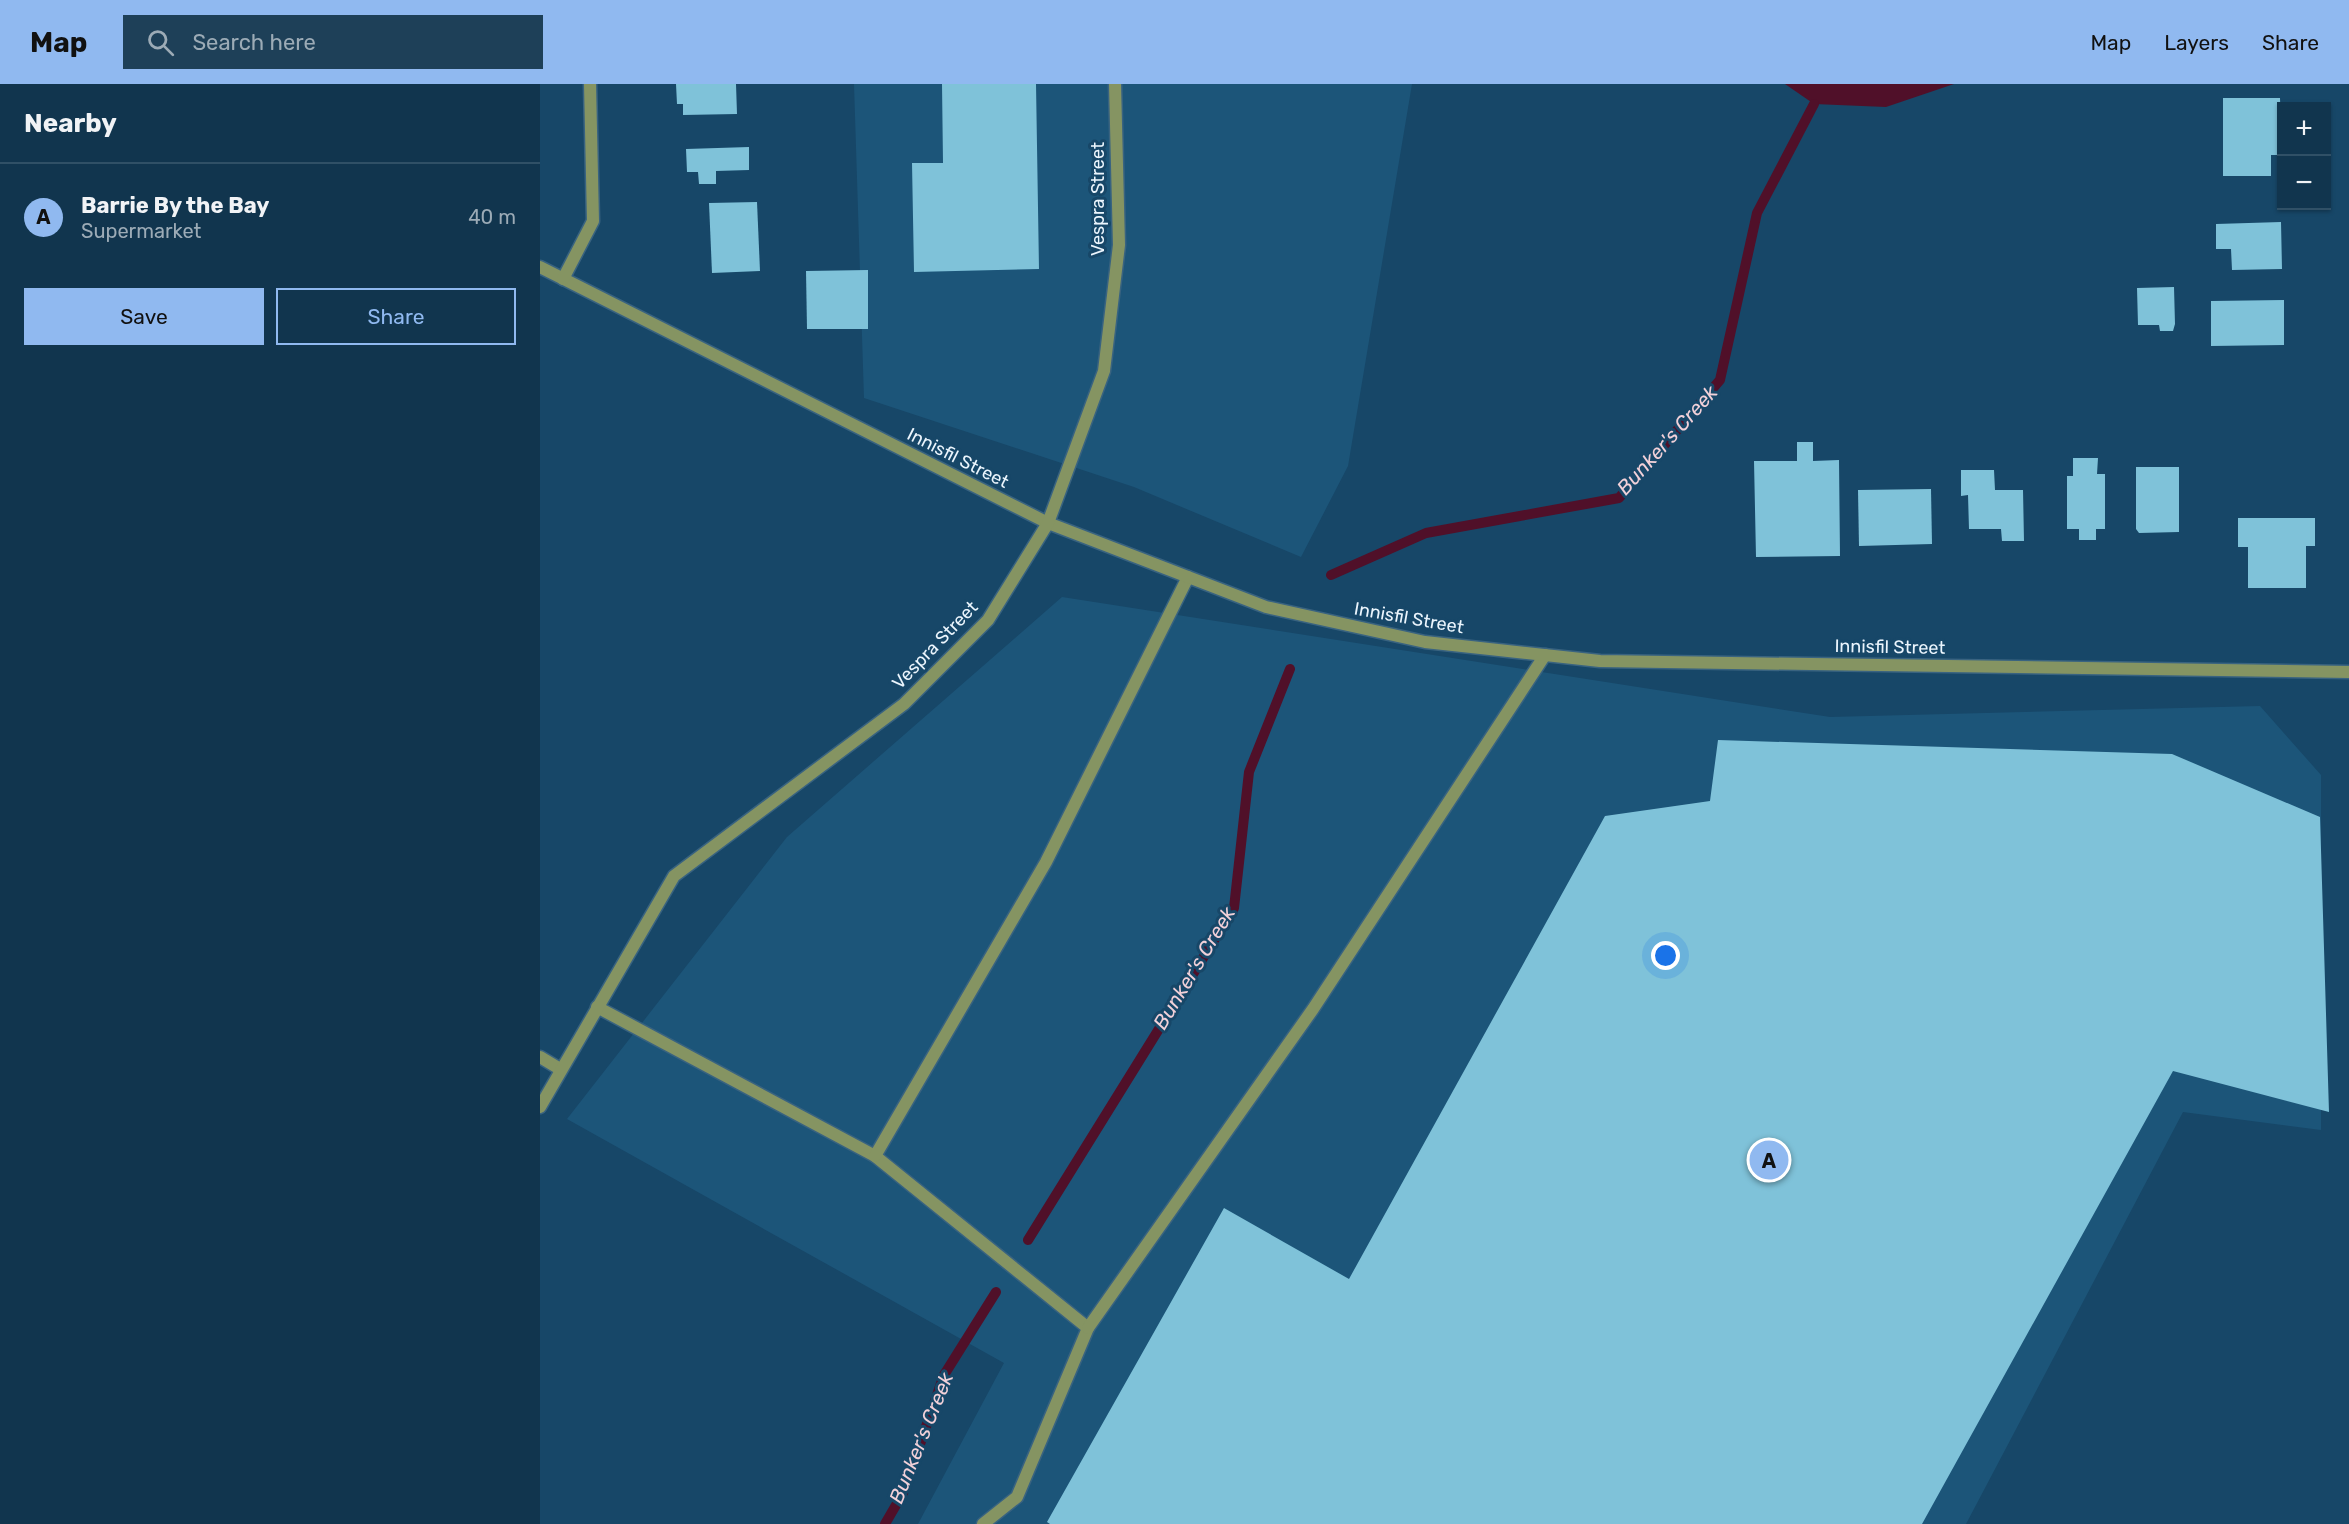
<!DOCTYPE html>
<html lang="en">
<head>
<meta charset="utf-8">
<style>
	body { margin:0; font-family:Rubik,sans-serif; background:#1e4058; color:#f1f3f6 }
	.controls { position:absolute; right:18px; top:18px; display:grid; overflow:hidden; border-radius:0px; box-shadow:0 2px 4px #0004 }
	.controls button { width:54px; height:54px; display:grid; place-items:center; padding:0; border:0; border-bottom:2px solid #305066; background:#11354e; color:#f1f3f6; font:30px sans-serif }
	.you { position:absolute; left:1126px; top:872px; width:21px; height:21px; margin:-15px; border:4px solid #fff; border-radius:50%; background:#1a73e8; box-shadow:0 0 0 9px #1a73e833 }
	.badge { display:grid; place-items:center; width:39px; height:39px; border-radius:50%; background:#90b9f0; color:#111; font-size:20px; font-weight:700 }
	.pin { position:absolute; translate:-50% -50%; border:3px solid #fff; box-shadow:0 2px 6px #0006 }
	.list { margin:0; padding:0; list-style:none }
	h2 { display:flex; justify-content:space-between; align-items:center; height:78px; margin:0; padding:0 24px; font-size:26px }
	h2 small { font-size:20px; font-weight:400; color:#9cabb6 }
	.list li { display:grid; grid-template-columns:39px 1fr auto; gap:18px; align-items:center; box-sizing:border-box; height:108px; padding:0 24px; border-top:2px solid #305066 }
	.list b { display:block; font-size:22px; white-space:nowrap }
	.list p { margin:0; font-size:20px; white-space:nowrap; color:#9cabb6 }
	.list em { font-size:20px; font-style:normal; color:#9cabb6 }
	.actions { display:flex; gap:12px; padding:18px 24px }
	.actions a { flex:1; padding:14px 0; border:2px solid #90b9f0; border-radius:0px; text-align:center; font-size:21px; color:#90b9f0 }
	.actions .main { background:#90b9f0; color:#111 }
	.icon { flex:none; width:33px; height:33px; fill:none; stroke:currentColor; stroke-width:2; stroke-linecap:round; stroke-linejoin:round }
	.map { position:relative; flex:none; width:1809px; height:1440px; overflow:hidden }
	header { display:flex; align-items:center; gap:36px; box-sizing:border-box; height:84px; padding:0 30px; background:#90b9f0; color:#111 }
	header strong { font-size:28px }
	nav { display:flex; gap:33px; margin-inline-start:auto; font-size:21px }
	.search { width:420px; height:54px; background:#1e4058; display:flex; align-items:center; gap:15px; box-sizing:border-box; padding:0 21px; border-radius:0px; color:#9cabb6; font-size:22px }
	main { display:flex }
	aside { flex:1; background:#11354e }
	.map>svg:first-child { display:block }
	.built { fill:#1c5579 }
	.water { fill:#501029 }
	.lines { fill:none; stroke-linecap:round; stroke-linejoin:round }
	.stream { stroke:#501029; stroke-width:10 }
	.building { fill:#7fc2d9 }
	.service-casing { stroke:#396380; stroke-width:15 }
	.minor-casing { stroke:#396380; stroke-width:15 }
	.service { stroke:#859462; stroke-width:12 }
	.minor { stroke:#859462; stroke-width:12 }
	.labels { text-anchor:middle; stroke-width:6; stroke-linejoin:round; paint-order:stroke }
	.street-label { font-size:18px; fill:#ebf5fd; stroke:#174768 }
	.water-label { font-size:20px; font-style:italic; fill:#f2d1d9; stroke:#174768 }
</style>
</head>
<body>
<header>
<strong>Map</strong>
<div class="search"><svg class="icon" aria-label="search" viewBox="0 0 24 24"><circle cx="10" cy="10" r="6"/><path d="M15 15l6 6"/></svg>Search here</div>
<nav><a>Map</a><a>Layers</a><a>Share</a></nav>
</header>
<main>
<aside>
<h2>Nearby<small></small></h2>
<ul class="list">
<li><span class="badge">A</span><div><b>Barrie By the Bay</b><p>Supermarket</p></div><em>40 m</em></li>
</ul>
<div class="actions"><a class="main">Save</a><a>Share</a></div>
</aside>
<div class="map">
<svg width="1809" height="1440" viewBox="0 0 1809 1440">
	<rect width="100%" height="100%" fill="#174768"/>
	<g class="built">
		<polygon points="314,0 872,0 808,382 761,473 594,403 324,314"/>
		<polygon points="522,513 1290,633 1720,622 1781,691 1781,1046 1643,1028 1426,1440 378,1440 464,1279 27,1035 247,753"/>
	</g>
	<polygon class="water" points="1245,0 1414,0 1346,23 1274,20"/>
	<g class="lines">
		<g class="stream">
			<polyline points="791,491 886,449 1079,414 1180,296 1217,129 1274,20"/>
			<polyline points="488,1156 694,824 709,688 750,585"/>
			<polyline points="345,1440 363,1409 404,1291 456,1208"/>
		</g>
	</g>
	<g class="building">
		<polygon points="136,0 196,0 197,30 143,31 143,20 137,20"/>
		<polygon points="402,0 496,0 499,185 374,188 372,79 403,79"/>
		<polygon points="1683,14 1740,14 1742,71 1731,71 1731,92 1683,92"/>
		<polygon points="209,63 209,86 176,87 176,100 159,100 158,88 147,88 146,65"/>
		<polygon points="217,118 220,187 172,189 169,119"/>
		<polygon points="1741,138 1742,185 1692,186 1691,165 1676,165 1676,140"/>
		<polygon points="328,186 328,245 267,245 266,187"/>
		<polygon points="1634,203 1635,240 1633,247 1620,247 1619,241 1598,241 1597,204"/>
		<polygon points="1744,216 1744,261 1671,262 1671,217"/>
		<polygon points="1257,358 1273,358 1273,377 1299,376 1300,472 1216,473 1214,377 1257,377"/>
		<polygon points="1533,374 1558,374 1557,390 1565,390 1565,445 1556,445 1556,456 1539,456 1539,445 1527,445 1527,392 1533,392"/>
		<polygon points="1596,383 1639,383 1639,448 1599,449 1596,445"/>
		<polygon points="1421,386 1454,386 1455,406 1483,406 1484,457 1462,457 1461,445 1429,445 1428,411 1421,412"/>
		<polygon points="1391,405 1392,460 1319,462 1318,406"/>
		<polygon points="1698,434 1775,434 1775,462 1766,462 1766,504 1708,504 1708,463 1698,463"/>
		<polygon points="1178,656 1632,670 1780,733 1789,1028 1633,987 1382,1440 510,1440 507,1438 684,1124 809,1195 1065,732 1170,717"/>
	</g>
	<g class="lines">
		<defs>
			<g id="service">
				<polyline points="57,923 335,1072 548,1244 477,1413 443,1440"/>
				<polyline points="335,1072 506,778 648,493"/>
				<polyline points="548,1244 773,925 1005,571"/>
			</g>
			<g id="minor">
				<polyline points="0,183 508,439 726,523 885,558 1060,577 1809,588"/>
				<polyline points="23,195 53,137 50,0"/>
				<polyline points="0,973 20,985"/>
				<polyline points="0,1023 134,792 364,620 448,536 508,439 564,287 579,161 575,0"/>
			</g>
		</defs>
		<use href="#service" class="service-casing"/>
		<use href="#minor" class="minor-casing"/>
		<use href="#service" class="service"/>
		<use href="#minor" class="minor"/>
	</g>
	<g class="labels">
		<g class="street-label">
			<text transform="translate(558 115) rotate(-90)" y="6">Vespra Street</text>
			<text transform="translate(418 374) rotate(27)" y="6">Innisfil Street</text>
			<text transform="translate(869 534) rotate(10)" y="6">Innisfil Street</text>
			<text transform="translate(395 561) rotate(-46)" y="6">Vespra Street</text>
			<text transform="translate(1350 563) rotate(1)" y="6">Innisfil Street</text>
		</g>
		<g class="water-label">
			<text transform="translate(1127 356) rotate(-48)" y="7">Bunker's Creek</text>
			<text transform="translate(654 884) rotate(-59)" y="7">Bunker's Creek</text>
			<text transform="translate(381 1354) rotate(-68)" y="7">Bunker's Creek</text>
		</g>
	</g>
</svg>
<div class="controls">
<button>+</button>
<button>−</button>
</div>
<div class="you"></div>
<div class="pin badge" style="left:1229px;top:1076px">A</div>
</div>
</main>
</body>
</html>
